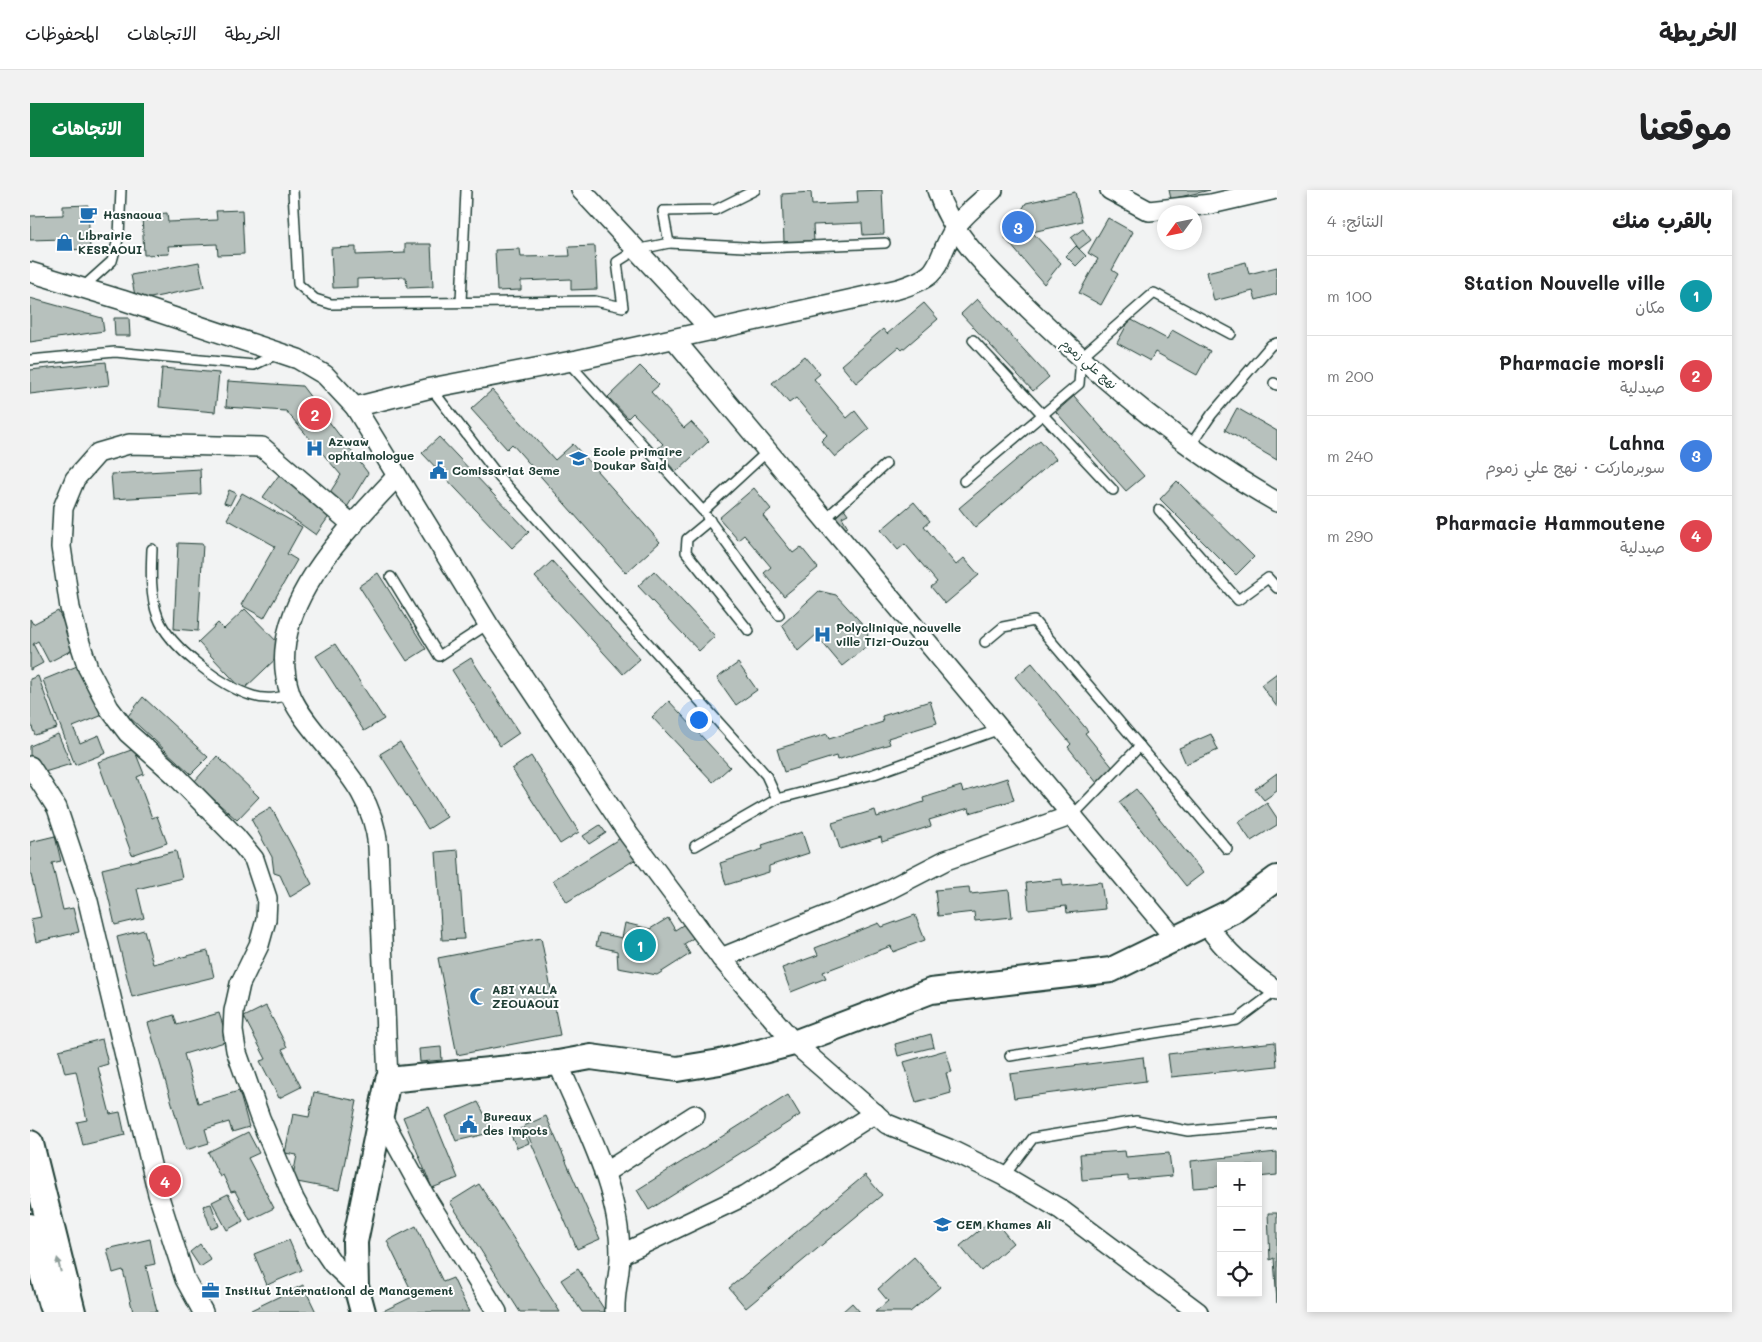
<!DOCTYPE html>
<html lang="ar">
<head>
<meta charset="utf-8">
<style>
	body { margin:0; font-family:Mali,"Playpen Sans Arabic",sans-serif; background:#f2f2f2; color:#202124; direction:rtl }
	.controls { position:absolute; right:15px; bottom:15px; display:grid; overflow:hidden; border-radius:0px; box-shadow:0 2px 8px #0003 }
	.controls button { width:45px; height:45px; display:grid; place-items:center; padding:0; border:0; border-bottom:1px solid #e0e0e0; background:#fff; color:#202124; font:25px sans-serif }
	.compass { position:absolute; left:1127px; top:15px; width:45px; height:45px; border-radius:50%; background:#fff; box-shadow:0 2px 8px #0003; rotate:237deg }
	.you { position:absolute; left:668px; top:529px; width:18px; height:18px; margin:-12px; border:4px solid #fff; border-radius:50%; background:#1a73e8; box-shadow:0 0 0 8px #1a73e833 }
	.badge { display:grid; place-items:center; width:32px; height:32px; border-radius:50%; background:#0b8043; color:#fff; font-size:16px; font-weight:700 }
	.pin { position:absolute; translate:-50% -50%; border:2px solid #fff; box-shadow:0 1px 5px #0006 }
	.list { margin:0; padding:0; list-style:none }
	h2 { display:flex; justify-content:space-between; align-items:center; height:65px; margin:0; padding:0 20px; font-size:21px }
	h2 small { font-size:16px; font-weight:400; color:#757577 }
	.list li { display:grid; grid-template-columns:32px 1fr auto; gap:15px; align-items:center; box-sizing:border-box; height:80px; padding:0 20px; border-top:1px solid #e0e0e0 }
	.list b { display:block; font-size:19px; white-space:nowrap }
	.list p { margin:0; font-size:16px; white-space:nowrap; color:#757577 }
	.list em { font-size:16px; font-style:normal; color:#757577 }
	.icon { flex:none; width:28px; height:28px; fill:none; stroke:currentColor; stroke-width:2; stroke-linecap:round; stroke-linejoin:round }
	.map { position:relative; flex:none; width:1247px; height:1122px; overflow:hidden; direction:ltr; border-radius:0px }
	header { display:flex; align-items:center; gap:30px; box-sizing:border-box; height:70px; padding:0 25px; background:#fff; border-bottom:1px solid #e0e0e0 }
	header strong { font-size:24px }
	nav { display:flex; gap:28px; margin-inline-start:auto; font-size:18px }
	.intro { display:flex; align-items:center; justify-content:space-between; box-sizing:border-box; height:120px; padding:0 30px }
	h1 { margin:0; font-size:35px }
	.button { padding:12px 22px; border-radius:0px; background:#0b8043; color:#fff; font-size:18px; font-weight:700 }
	main { display:flex; gap:30px; padding:0 30px }
	aside { flex:1; background:#fff; border-radius:0px; box-shadow:0 2px 8px #0003 }
	.map>svg:first-child { display:block }
	.building { fill:#b7c1bd; stroke:#1f3d34 }
	.lines { fill:none; stroke-linecap:round; stroke-linejoin:round }
	.service-casing { stroke:#1f3d34; stroke-width:12 }
	.minor-casing { stroke:#1f3d34; stroke-width:22 }
	.tertiary-casing { stroke:#1f3d34; stroke-width:28 }
	.secondary-casing { stroke:#1f3d34; stroke-width:30 }
	.service { stroke:#fff; stroke-width:9 }
	.minor { stroke:#fff; stroke-width:19 }
	.tertiary { stroke:#fff; stroke-width:24 }
	.secondary { stroke:#fff; stroke-width:26 }
	.oneway { fill:#8f9e9a }
	.labels { text-anchor:middle; stroke-width:4; stroke-linejoin:round; paint-order:stroke }
	.poi-label { font-size:12px; font-weight:bold; fill:#1f3d34; stroke:#fff; text-anchor:start }
	.street-label { font-size:12px; fill:#1f3d34; stroke:#fff }
</style>
</head>
<body>
<header>
<strong>الخريطة</strong>
<nav><a>الخريطة</a><a>الاتجاهات</a><a>المحفوظات</a></nav>
</header>
<div class="intro"><h1>موقعنا</h1><a class="button">الاتجاهات</a></div>
<main>
<aside>
<h2>بالقرب منك<small>النتائج: 4</small></h2>
<ul class="list">
<li><span class="badge" style="background:#0f9aa8">1</span><div><b>Station Nouvelle ville</b><p>مكان</p></div><em>100 m</em></li>
<li><span class="badge" style="background:#e0444e">2</span><div><b>Pharmacie morsli</b><p>صيدلية</p></div><em>200 m</em></li>
<li><span class="badge" style="background:#3f7fe0">3</span><div><b>Lahna</b><p>سوبرماركت · نهج علي زموم</p></div><em>240 m</em></li>
<li><span class="badge" style="background:#e0444e">4</span><div><b>Pharmacie Hammoutene</b><p>صيدلية</p></div><em>290 m</em></li>
</ul>
</aside>
<div class="map">
<svg width="1247" height="1122" viewBox="0 0 1247 1122">
	<rect width="100%" height="100%" fill="#f2f3f3"/>
	<filter id="ink" filterUnits="userSpaceOnUse"><feTurbulence type="fractalNoise" baseFrequency=".02" numOctaves="2"/><feDisplacementMap in="SourceGraphic" scale="10" xChannelSelector="R" yChannelSelector="G"/><feConvolveMatrix kernelMatrix="1 2 1 2 8 2 1 2 1" color-interpolation-filters="sRGB"/></filter>
	<g filter="url(#ink)">
		<g class="building">
			<polygon points="852,0 854,44 833,45 832,33 783,35 784,51 754,52 752,4 781,2 782,15 828,13 827,1"/>
			<polygon points="1139,0 1180,0 1141,9"/>
			<polygon points="1045,2 1052,31 1002,42 1031,73 1014,94 975,48 996,13"/>
			<polygon points="58,15 60,59 35,60 34,49 0,50 0,26 33,25 33,16"/>
			<polygon points="212,20 214,64 188,65 187,54 138,56 139,64 114,65 112,25 137,23 138,32 187,30 186,21"/>
			<polygon points="1078,28 1103,42 1082,80 1088,84 1071,115 1049,103 1068,69 1058,63"/>
			<polygon points="1053,39 1061,50 1049,59 1041,48"/>
			<polygon points="375,54 401,54 403,97 377,98 376,87 327,89 327,97 303,98 301,58 326,57 326,65 375,63"/>
			<polygon points="565,56 567,99 541,100 541,89 491,91 491,100 467,101 465,60 490,59 491,67 540,66 539,57"/>
			<polygon points="1046,56 1056,66 1046,76 1036,66"/>
			<polygon points="169,72 174,97 106,111 101,85"/>
			<polygon points="1216,72 1219,84 1247,77 1247,104 1226,110 1223,101 1184,111 1177,82"/>
			<polygon points="0,108 72,128 74,141 0,152"/>
			<polygon points="947,109 1019,187 1003,201 931,124"/>
			<polygon points="894,113 908,129 872,160 869,157 826,193 811,175 853,139 857,144"/>
			<polygon points="84,128 99,128 100,146 85,146"/>
			<polygon points="1100,129 1137,149 1142,140 1180,161 1167,185 1125,162 1120,171 1087,153"/>
			<polygon points="775,166 790,184 784,189 817,228 825,221 839,239 805,267 791,251 797,245 766,208 759,213 742,193"/>
			<polygon points="76,172 79,195 0,204 0,180"/>
			<polygon points="610,176 629,195 621,202 654,238 661,232 679,251 646,282 626,260 633,254 603,223 598,228 578,207"/>
			<polygon points="132,178 189,183 185,222 129,217"/>
			<polygon points="198,191 272,196 338,283 316,319 297,307 311,285 256,221 196,217"/>
			<polygon points="462,200 525,270 543,254 630,352 596,383 482,254 477,259 441,219"/>
			<polygon points="1044,206 1114,286 1096,301 1026,222"/>
			<polygon points="1207,218 1247,241 1247,270 1195,240"/>
			<polygon points="409,247 499,342 482,358 392,263"/>
			<polygon points="1010,250 1026,269 945,338 929,318"/>
			<polygon points="170,279 171,304 83,309 81,284"/>
			<polygon points="252,281 304,319 286,345 233,307"/>
			<polygon points="1147,291 1224,367 1206,385 1130,309"/>
			<polygon points="724,298 741,319 733,326 763,363 771,357 788,378 754,406 734,383 741,377 714,345 708,350 689,328"/>
			<polygon points="199,300 206,303 200,315 194,313"/>
			<polygon points="212,303 272,337 257,364 267,370 234,428 211,415 245,356 197,329"/>
			<polygon points="884,312 900,331 894,336 926,375 934,368 949,385 915,414 901,397 907,392 875,354 868,360 851,340"/>
			<polygon points="811,314 818,324 812,327 818,337 814,339 802,320"/>
			<polygon points="148,353 173,354 168,441 144,439"/>
			<polygon points="522,371 610,469 593,484 505,387"/>
			<polygon points="624,381 685,446 669,461 608,396"/>
			<polygon points="348,383 396,459 377,471 329,396"/>
			<polygon points="789,401 806,405 838,440 837,456 812,476 786,445 768,461 752,435"/>
			<polygon points="215,419 255,460 213,500 168,452 188,433 194,439"/>
			<polygon points="28,421 46,458 19,472 8,451 3,454 13,473 0,480 0,429 3,434"/>
			<polygon points="305,454 354,529 334,541 286,466"/>
			<polygon points="441,468 489,543 470,556 422,480"/>
			<polygon points="708,473 727,500 706,515 687,488"/>
			<polygon points="1002,473 1058,541 1055,543 1084,579 1067,593 1038,557 1041,554 985,487"/>
			<polygon points="52,474 73,525 43,537 50,553 69,545 76,563 45,575 13,490"/>
			<polygon points="1247,483 1247,517 1231,495"/>
			<polygon points="8,486 27,538 5,545 0,532 0,489"/>
			<polygon points="113,507 178,567 161,584 98,526"/>
			<polygon points="639,511 700,577 683,592 622,527"/>
			<polygon points="900,511 907,533 858,548 860,554 807,570 806,566 754,582 747,559 797,544 799,549 853,532 852,526"/>
			<polygon points="28,544 41,574 8,584 0,566 0,556"/>
			<polygon points="1181,544 1188,560 1156,574 1149,558"/>
			<polygon points="370,552 417,627 398,639 350,564"/>
			<polygon points="104,559 114,584 107,587 122,628 127,626 137,653 102,665 68,572"/>
			<polygon points="187,566 229,607 207,630 164,592"/>
			<polygon points="501,566 549,642 530,654 482,579"/>
			<polygon points="1247,583 1247,601 1234,610 1225,599"/>
			<polygon points="977,588 984,610 940,623 939,618 899,630 901,636 852,652 851,647 810,659 802,633 845,620 847,627 894,612 893,608 931,596 933,602"/>
			<polygon points="1106,599 1173,683 1156,696 1089,612"/>
			<polygon points="1237,613 1247,628 1247,635 1221,651 1208,632"/>
			<polygon points="241,617 282,694 260,707 250,685 244,683 242,667 221,629"/>
			<polygon points="570,635 576,643 559,654 553,646"/>
			<polygon points="772,642 779,663 739,676 739,682 696,695 690,673 733,659 732,655"/>
			<polygon points="25,646 31,671 22,673 33,720 43,718 49,742 6,752 1,729 11,727 0,681 0,652"/>
			<polygon points="592,647 606,669 537,712 523,690"/>
			<polygon points="428,660 434,749 412,750 406,662"/>
			<polygon points="146,661 152,688 107,699 114,728 85,735 72,679"/>
			<polygon points="1032,689 1033,696 1071,692 1075,719 1037,723 1036,716 999,720 996,693"/>
			<polygon points="939,697 940,704 979,700 982,727 945,731 944,722 908,726 905,700"/>
			<polygon points="672,723 681,737 654,754 660,764 627,785 588,778 587,761 566,756 569,743 592,748 595,733 620,739 638,728 645,740"/>
			<polygon points="885,725 895,750 863,762 861,756 793,782 796,788 761,802 752,778 788,765 785,758 849,733 852,737"/>
			<polygon points="114,740 123,774 178,761 184,787 102,807 87,747"/>
			<polygon points="511,748 530,845 427,865 408,768"/>
			<polygon points="236,816 257,857 252,859 271,897 249,908 230,871 236,869 214,827"/>
			<polygon points="189,823 198,851 154,864 168,913 209,901 219,937 202,942 199,932 175,939 179,953 156,960 118,833 144,825 147,835"/>
			<polygon points="901,844 904,857 868,866 865,854"/>
			<polygon points="72,849 78,874 68,877 80,924 90,922 95,945 53,955 47,932 57,930 46,881 35,883 29,860"/>
			<polygon points="1245,852 1247,876 1141,887 1138,864"/>
			<polygon points="411,857 412,870 390,872 389,859"/>
			<polygon points="916,860 922,882 916,883 921,903 886,913 874,872"/>
			<polygon points="1113,867 1116,891 984,908 980,884"/>
			<polygon points="284,902 327,911 309,1000 262,991 267,965 255,963 263,924 279,927"/>
			<polygon points="758,905 770,925 619,1020 607,1000"/>
			<polygon points="448,912 464,942 426,951 416,926"/>
			<polygon points="399,917 428,988 402,998 373,927"/>
			<polygon points="516,926 570,1049 547,1059 494,936"/>
			<polygon points="492,938 499,953 487,958 480,943"/>
			<polygon points="218,942 229,963 218,968 244,1018 220,1030 205,1001 201,1002 193,985 190,987 178,962"/>
			<polygon points="1095,961 1096,967 1139,963 1142,986 1098,990 1098,986 1052,990 1050,964"/>
			<polygon points="1247,962 1247,985 1228,987 1228,976 1191,976 1191,996 1163,998 1161,971"/>
			<polygon points="835,985 852,1005 716,1118 699,1098"/>
			<polygon points="449,994 530,1122 490,1122 420,1012"/>
			<polygon points="198,1004 213,1031 197,1040 182,1012"/>
			<polygon points="181,1014 189,1036 181,1039 173,1016"/>
			<polygon points="1238,1023 1247,1023 1247,1113 1244,1068 1240,1070"/>
			<polygon points="963,1029 983,1053 951,1081 930,1056"/>
			<polygon points="386,1036 413,1092 423,1088 439,1122 351,1122 384,1106 357,1051"/>
			<polygon points="120,1049 125,1074 116,1076 127,1122 103,1122 93,1080 83,1083 77,1059"/>
			<polygon points="259,1050 272,1080 237,1095 224,1064"/>
			<polygon points="170,1054 181,1070 170,1077 160,1062"/>
			<polygon points="884,1067 910,1097 880,1122 845,1122 858,1111 848,1099"/>
			<polygon points="548,1079 576,1122 552,1122 531,1090"/>
			<polygon points="273,1095 286,1122 217,1122"/>
			<polygon points="822,1113 830,1122 812,1122"/>
		</g>
		<g class="lines">
			<defs>
				<g id="service">
					<polyline points="263,0 268,94 285,109 301,114 565,111 593,117 587,72 606,60 639,53 633,21 685,20 725,0"/>
					<polyline points="639,53 732,58 855,53"/>
					<polyline points="52,98 82,71 89,46 91,0"/>
					<polyline points="431,112 436,0"/>
					<polyline points="943,150 1083,300"/>
					<polyline points="0,170 85,162 224,175 247,164"/>
					<polyline points="538,172 673,321 738,261"/>
					<polyline points="1244,193 1247,195"/>
					<polyline points="401,198 470,288 736,585 747,609"/>
					<polyline points="1160,256 1182,224 1241,155 1247,153"/>
					<polyline points="934,291 1049,194 1051,167 1124,103 1201,144"/>
					<polyline points="1129,320 1208,410 1238,388 1247,398"/>
					<polyline points="677,327 749,425"/>
					<polyline points="795,329 856,274"/>
					<polyline points="680,330 657,349 656,362 719,441"/>
					<path d="M122,359C121,381 120,406 128,427C139,457 193,497 223,506C236,510 247,508 260,505"/>
					<polyline points="361,387 409,466 458,434"/>
					<polyline points="955,452 973,437 1004,431 1197,659"/>
					<polyline points="1043,625 1110,556"/>
					<polyline points="665,656 747,609 844,584 970,539"/>
					<polyline points="980,866 1207,830 1246,801"/>
					<polyline points="974,986 1003,948 1106,931 1158,941 1247,933"/>
				</g>
				<g id="minor">
					<polyline points="551,0 682,141"/>
					<path d="M907,0C922,48 964,84 999,119C1075,192 1155,260 1247,312"/>
					<polyline points="1080,0 1119,21 1181,14 1242,0"/>
					<path d="M0,82L92,110L268,169L295,185L325,217L401,198L547,170L868,99C917,84 902,75 925,38C934,24 951,12 963,0"/>
					<polyline points="644,149 1146,750"/>
					<polyline points="325,217 458,434 599,645 691,768 764,853 857,934 919,959 974,986 1030,1019 1168,1122"/>
					<polyline points="323,335 232,257 99,254 68,263 45,289 33,318 31,357 40,418 48,447 58,478 79,518 98,543 144,584 206,647 224,669 237,708 236,730 229,755 210,794 204,821 203,841 206,860 230,928 264,1009 286,1049 303,1074 326,1096"/>
					<polyline points="0,576 27,618 58,711 128,1004 155,1089 173,1122"/>
					<path d="M1176,734C1197,763 1218,781 1247,801"/>
					<polyline points="691,768 852,703 916,670 1043,625"/>
					<path d="M528,873C553,933 590,998 590,1065C590,1084 584,1103 585,1122"/>
					<path d="M358,890L348,656C343,610 320,585 292,551C281,537 266,520 260,503C232,420 316,342 367,286"/>
					<polyline points="350,924 396,1008 467,1122"/>
					<polyline points="574,983 665,925"/>
					<polyline points="590,1065 716,1005 845,923"/>
				</g>
				<polyline id="tertiary" points="333,1122 326,1096 325,1052 358,890 528,873 561,867 647,879 690,872 764,853 901,801 1081,780 1202,721 1247,688"/>
				<g id="secondary">
					<polyline points="0,954 42,1122"/>
					<polyline points="0,1037 22,1115"/>
				</g>
			</defs>
			<use href="#service" class="service-casing"/>
			<use href="#minor" class="minor-casing"/>
			<use href="#tertiary" class="tertiary-casing"/>
			<use href="#secondary" class="secondary-casing"/>
			<use href="#service" class="service"/>
			<use href="#minor" class="minor"/>
			<use href="#tertiary" class="tertiary"/>
			<use href="#secondary" class="secondary"/>
		</g>
		<defs><path id="oneway-solid" d="M-6-.8H1V-3.2L6.5 0L1 3.2V.8H-6Z" transform="scale(1.25)"/></defs>
		<use class="oneway" href="#oneway-solid" transform="translate(29 1075) rotate(-104)"/>
	</g>
	<defs>
		<symbol id="cafe-bare" viewBox="-9 -9 18 18"><path d="M-5.5-4.5H6V0H3Q3 3.5 0 3.5H-2.5Q-5.5 3.5-5.5 0ZM3-3.2v2h1.7v-2ZM-6 4.5H4V6H-6Z" fill="#1f6fb2" stroke="#fff" stroke-width="2.5" paint-order="stroke"/></symbol>
		<symbol id="shop-bare" viewBox="-9 -9 18 18"><path d="M-5-2.5h2.3a2.7 3.5 0 0 1 5.4 0H5L5.5 6h-11ZM-1.5-2.5h3a1.5 2.3 0 0 0-3 0Z" fill="#1f6fb2" stroke="#fff" stroke-width="2.5" paint-order="stroke"/></symbol>
		<symbol id="hospital-bare" viewBox="-9 -9 18 18"><path d="M-5-5h3v3.5h4V-5h3V5h-3V1.5h-4V5h-3Z" fill="#1f6fb2" stroke="#fff" stroke-width="2.5" paint-order="stroke"/></symbol>
		<symbol id="school-bare" viewBox="-9 -9 18 18"><path d="M0-5L7-2L0 1L-7-2ZM-4 1L0 2.5L4 1V4Q0 6-4 4Z" fill="#1f6fb2" stroke="#fff" stroke-width="2.5" paint-order="stroke"/></symbol>
		<symbol id="civic-bare" viewBox="-9 -9 18 18"><path d="M-.6-6.5H3V-4.5H.6V-3L4-1V1h2V6H-6V1h2V-1L-.6-3ZM-1.2 2.5V6h2.4V2.5Z" fill="#1f6fb2" stroke="#fff" stroke-width="2.5" paint-order="stroke"/></symbol>
		<symbol id="mosque-bare" viewBox="-9 -9 18 18"><path d="M3.5-4.9A6 6 0 1 0 3.5 4.9A5 5 0 1 1 3.5-4.9Z" fill="#1f6fb2" stroke="#fff" stroke-width="2.5" paint-order="stroke"/></symbol>
		<symbol id="office-bare" viewBox="-9 -9 18 18"><path d="M-6-3h4V-5.5h4V-3h4V5H-6ZM-1-4.5V-3h2v-1.5ZM-6 0V1H6V0Z" fill="#1f6fb2" stroke="#fff" stroke-width="2.5" paint-order="stroke"/></symbol>
	</defs>
	<g fill-rule="evenodd">
		<use href="#cafe-bare" x="46" y="12" width="25" height="25"/>
		<use href="#shop-bare" x="22" y="40" width="25" height="25"/>
		<use href="#hospital-bare" x="272" y="246" width="25" height="25"/>
		<use href="#school-bare" x="536" y="256" width="25" height="25"/>
		<use href="#civic-bare" x="396" y="268" width="25" height="25"/>
		<use href="#hospital-bare" x="780" y="432" width="25" height="25"/>
		<use href="#mosque-bare" x="436" y="794" width="25" height="25"/>
		<use href="#civic-bare" x="426" y="922" width="25" height="25"/>
		<use href="#school-bare" x="900" y="1022" width="25" height="25"/>
		<use href="#office-bare" x="168" y="1088" width="25" height="25"/>
	</g>
	<g class="labels">
		<g class="poi-label">
			<text x="73" y="29">Hasnaoua</text>
			<text x="48" y="50">Librairie<tspan x="48" dy="14">KESRAOUI</tspan></text>
			<text x="298" y="256">Azwaw<tspan x="298" dy="14">ophtalmologue</tspan></text>
			<text x="563" y="266">Ecole primaire<tspan x="563" dy="14">Doukar Said</tspan></text>
			<text x="422" y="285">Comissariat 3eme</text>
			<text x="806" y="442">Polyclinique nouvelle<tspan x="806" dy="14">ville Tizi-Ouzou</tspan></text>
			<text x="462" y="804">ABI YALLA<tspan x="462" dy="14">ZEOUAOUI</tspan></text>
			<text x="453" y="931">Bureaux<tspan x="453" dy="14">des impots</tspan></text>
			<text x="926" y="1039">CEM Khames Ali</text>
			<text x="195" y="1105">Institut International de Management</text>
		</g>
		<g class="street-label">
			<text transform="translate(1059 174) rotate(41)" y="4">نهج علي زموم</text>
		</g>
	</g>
</svg>
<div class="controls">
<button>+</button>
<button>−</button>
<button><svg class="icon" aria-label="locate" viewBox="0 0 24 24"><circle cx="12" cy="12" r="6"/><path d="M12 2v4M12 18v4M2 12h4M18 12h4"/></svg></button>
</div>
<svg class="compass" viewBox="-18 -18 36 36"><path d="M0-13l5 13h-10z" fill="#e53935"/><path d="M0 13l5-13h-10z" fill="#757577"/></svg>
<div class="you"></div>
<div class="pin badge" style="left:610px;top:755px;background:#0f9aa8">1</div>
<div class="pin badge" style="left:285px;top:224px;background:#e0444e">2</div>
<div class="pin badge" style="left:988px;top:37px;background:#3f7fe0">3</div>
<div class="pin badge" style="left:135px;top:991px;background:#e0444e">4</div>
</div>
</main>
</body>
</html>
